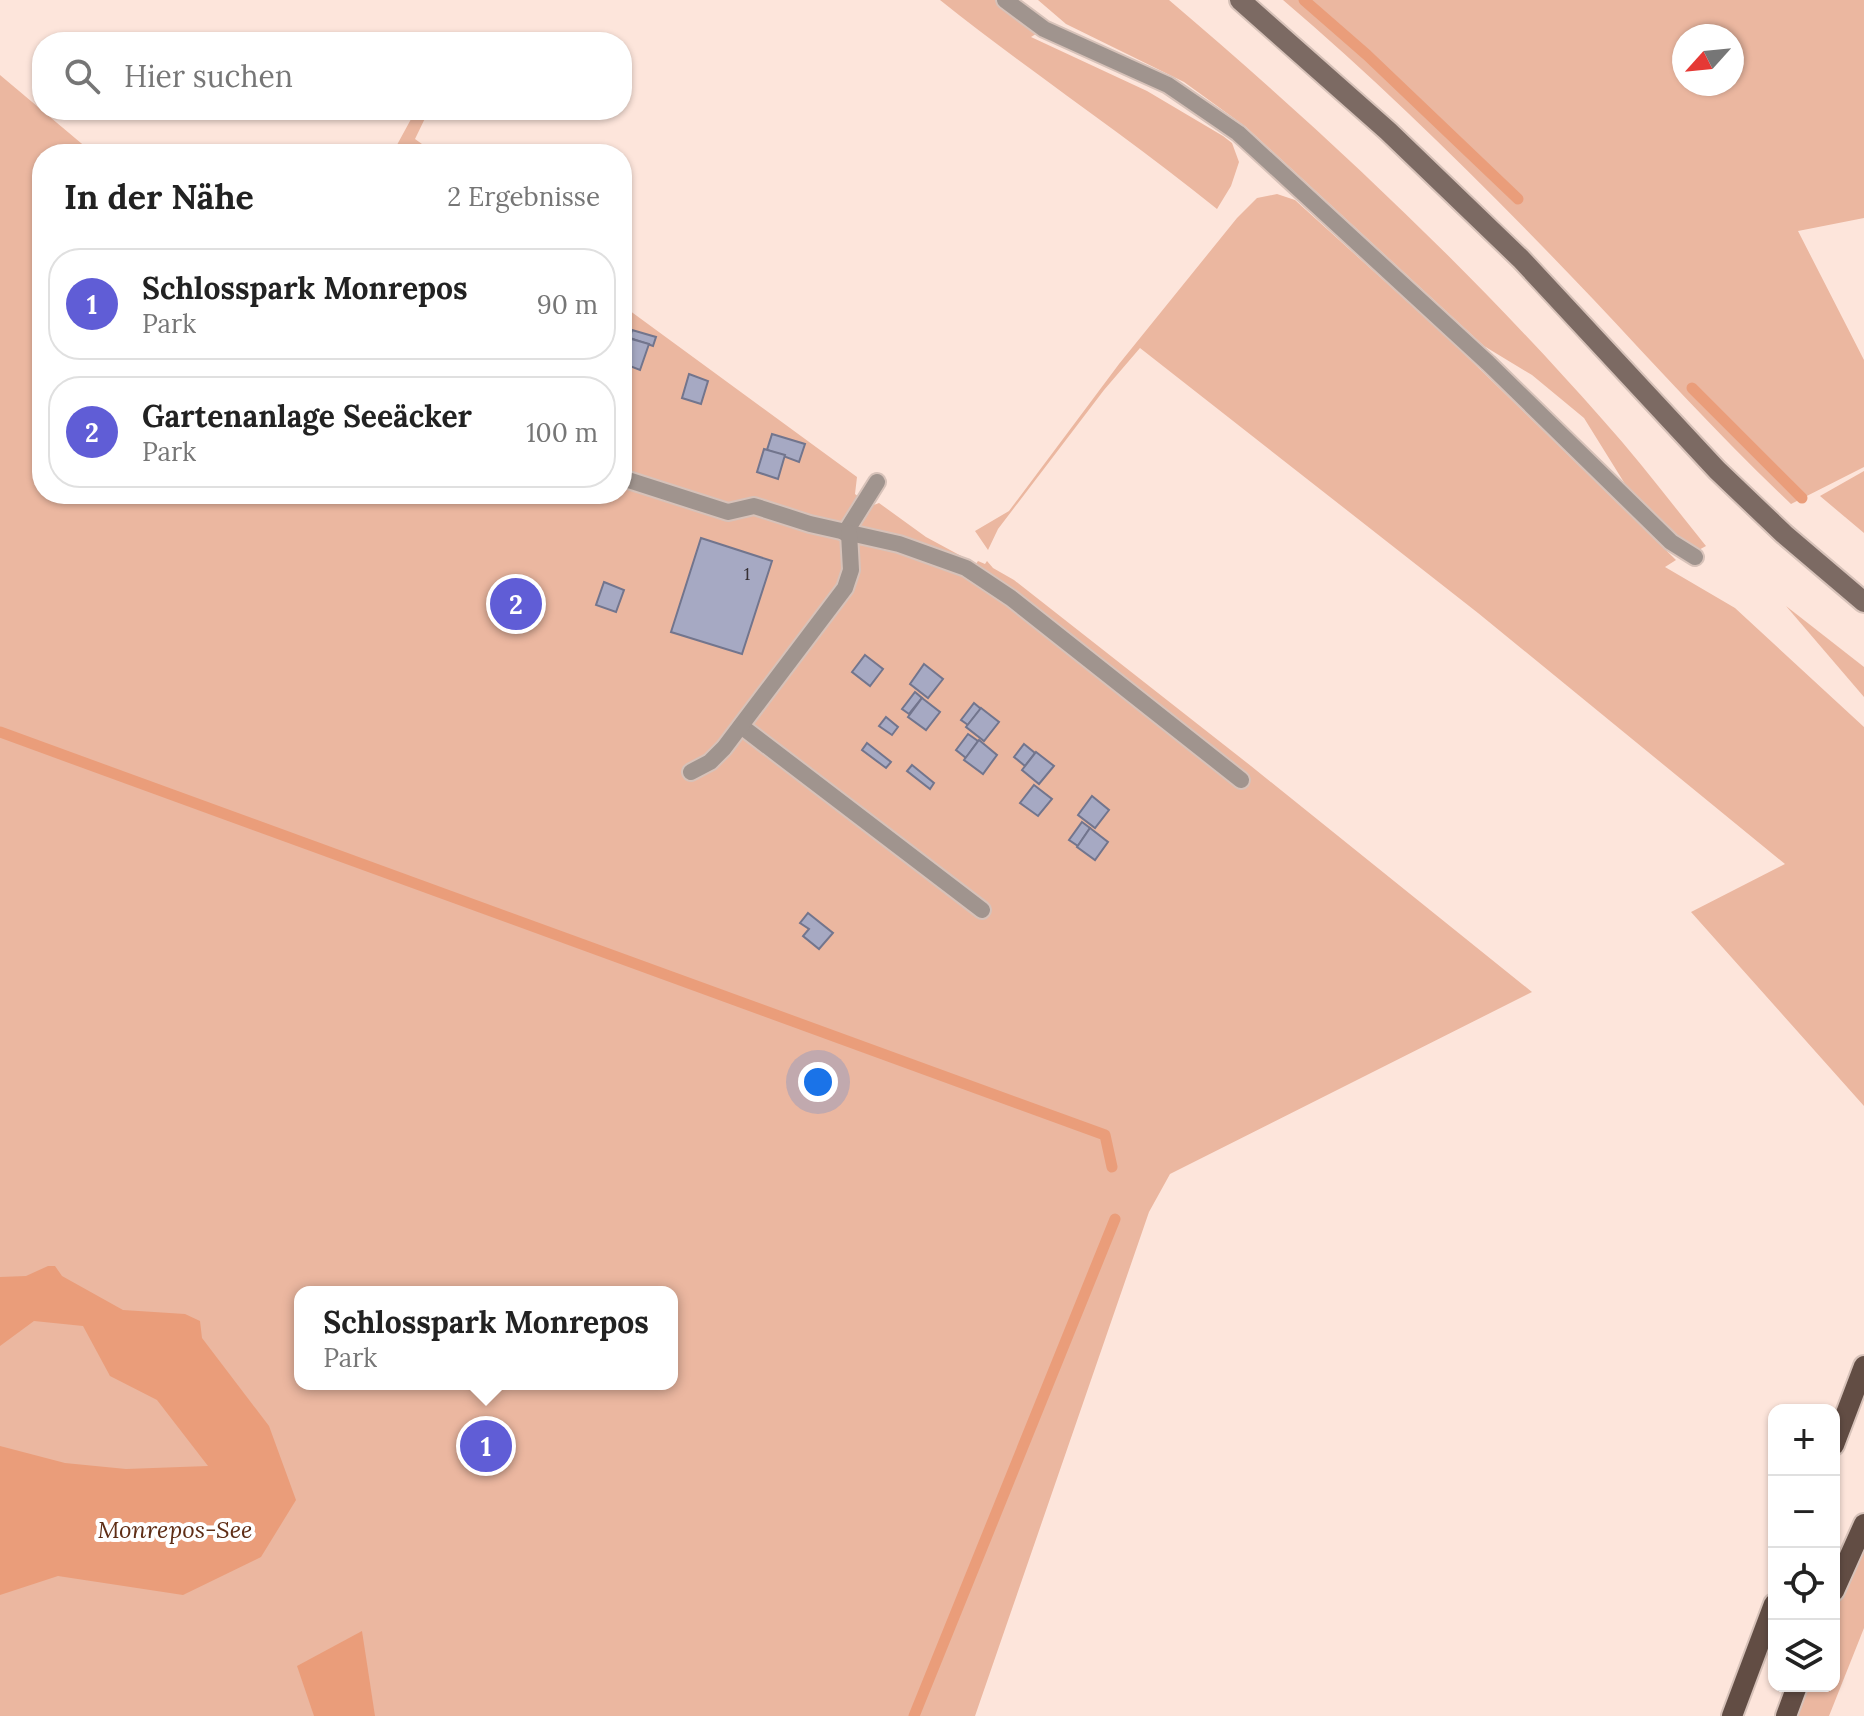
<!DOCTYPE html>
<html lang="de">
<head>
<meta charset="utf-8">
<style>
	body { margin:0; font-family:Lora,serif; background:#f2f2f2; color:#222 }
	.controls { position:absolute; right:24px; bottom:24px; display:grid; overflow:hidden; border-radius:16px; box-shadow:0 2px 6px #0004 }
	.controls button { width:72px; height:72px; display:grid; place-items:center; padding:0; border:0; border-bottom:2px solid #e0e0e0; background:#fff; color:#222; font:40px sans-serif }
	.compass { position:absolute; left:1672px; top:24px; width:72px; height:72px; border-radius:50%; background:#fff; box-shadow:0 2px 6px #0004; rotate:243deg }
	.you { position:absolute; left:818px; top:1082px; width:28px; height:28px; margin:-20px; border:6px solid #fff; border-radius:50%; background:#1a73e8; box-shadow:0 0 0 12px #1a73e833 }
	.badge { display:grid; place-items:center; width:52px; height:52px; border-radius:50%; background:#605dd6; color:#fff; font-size:26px; font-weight:700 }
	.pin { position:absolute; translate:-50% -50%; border:4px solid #fff; box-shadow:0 2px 8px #0006 }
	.popup { position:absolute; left:294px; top:1286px; width:384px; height:104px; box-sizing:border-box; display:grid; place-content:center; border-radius:16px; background:#fff; filter:drop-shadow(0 2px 6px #0005); font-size:26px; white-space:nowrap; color:#767676 }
	.popup b { font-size:30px; color:#222 }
	.popup::after { content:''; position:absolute; left:50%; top:100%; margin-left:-16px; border:16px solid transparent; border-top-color:#fff }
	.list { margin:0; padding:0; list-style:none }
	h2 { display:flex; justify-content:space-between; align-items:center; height:104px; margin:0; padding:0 32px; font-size:34px }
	h2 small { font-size:26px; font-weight:400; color:#767676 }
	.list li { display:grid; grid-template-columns:52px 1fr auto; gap:24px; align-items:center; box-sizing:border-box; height:112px; margin:0 16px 16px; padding:0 16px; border:2px solid #e0e0e0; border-radius:32px }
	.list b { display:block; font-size:30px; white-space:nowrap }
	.list p { margin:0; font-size:26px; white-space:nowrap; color:#767676 }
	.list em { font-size:26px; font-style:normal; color:#767676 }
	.icon { flex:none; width:44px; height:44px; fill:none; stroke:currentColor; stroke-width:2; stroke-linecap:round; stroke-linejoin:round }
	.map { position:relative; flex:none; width:1864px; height:1716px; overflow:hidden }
	.search { position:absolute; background:#fff; box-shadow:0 2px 6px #0004; left:32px; top:32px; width:600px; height:88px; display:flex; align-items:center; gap:20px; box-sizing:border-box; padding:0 28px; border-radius:32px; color:#767676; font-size:30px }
	.panel { position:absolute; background:#fff; box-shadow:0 2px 6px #0004; left:32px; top:144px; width:600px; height:360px; border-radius:32px }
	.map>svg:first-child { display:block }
	.green { fill:#ebb7a0; fill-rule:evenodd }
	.water { fill:#ea9d7a }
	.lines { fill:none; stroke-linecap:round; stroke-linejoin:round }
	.stream { stroke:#ea9d7a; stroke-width:11 }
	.building { fill:#a6a9c3; stroke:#72758d; stroke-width:2 }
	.service-casing { stroke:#d7c2b9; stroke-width:20 }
	.secondary-casing { stroke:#d7c2b9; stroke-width:24 }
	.primary-casing { stroke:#d7c2b9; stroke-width:24 }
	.service { stroke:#a0948e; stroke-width:16 }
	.secondary { stroke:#7c6a63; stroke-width:20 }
	.primary { stroke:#624d44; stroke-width:20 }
	.labels { text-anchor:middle; stroke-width:8; stroke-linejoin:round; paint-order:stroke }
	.number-label { font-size:18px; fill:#373135 }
	.water-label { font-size:24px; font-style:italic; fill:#5f2e16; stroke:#fff }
</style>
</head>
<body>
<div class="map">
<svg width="1864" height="1716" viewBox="0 0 1864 1716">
	<rect width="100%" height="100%" fill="#fde5db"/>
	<g class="green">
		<path d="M940,0H1005L1044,29L1031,37L1147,91L1223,136L1232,143L1239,162L1231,186L1217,209C1127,136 1030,72 940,0Z"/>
		<path d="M1038,0H1169C1322,130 1469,268 1602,419C1639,460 1672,504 1706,546L1695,552L1625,484L1584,418L1532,375L1484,346L1246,127L1184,82L1066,24Z"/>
		<path d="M1283,0H1864V218L1798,231L1864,360V467L1791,504C1721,438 1658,368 1593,299C1494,195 1392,93 1283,0ZM1684,36H1732V84H1684Z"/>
		<path d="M0,75L94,154H42V494H622V305L857,477L855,494L871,506L879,503L926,537L976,564L978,561L985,564L987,561L993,568L1014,580L1251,766L1532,992L1170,1174L1149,1212L975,1716H0ZM300,1292H672V1384H300Z"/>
		<polygon points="416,110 429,110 415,139 436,154 392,154"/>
		<polygon points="1277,194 1295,200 1454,344 1676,560 1665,567 1735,608 1864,727 1864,1106 1691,912 1785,864 1478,613 1140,348 1104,390 998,529 988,550 975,531 1009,511 1119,364 1237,218 1257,198"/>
		<polygon points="1864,471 1864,533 1820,496"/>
		<polygon points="1786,606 1864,667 1864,697"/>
		<polygon points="1864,1524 1864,1628 1829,1716 1786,1716 1797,1686 1834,1686 1834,1591"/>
	</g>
	<g class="water">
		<polygon points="48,1266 55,1266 62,1276 123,1310 185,1314 200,1321 202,1338 269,1426 296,1500 261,1557 183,1595 58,1576 0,1595 0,1446 65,1463 126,1469 208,1466 157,1400 110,1376 83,1326 34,1321 0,1346 0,1277 26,1276"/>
		<polygon points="362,1631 375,1716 314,1716 297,1666"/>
	</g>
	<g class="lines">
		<g class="stream">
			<polyline points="1304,0 1367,55 1518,199"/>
			<polyline points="1692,388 1802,498"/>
			<polyline points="0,732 1105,1135 1112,1167"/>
			<polyline points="914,1716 1115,1219"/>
		</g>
	</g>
	<g class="building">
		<polygon points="632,330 656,337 653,346 630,338"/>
		<polygon points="628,338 649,344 640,370 622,363"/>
		<polygon points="689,374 708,381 701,404 682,398"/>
		<polygon points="772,434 805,444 799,462 767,450"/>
		<polygon points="764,449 785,455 778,479 757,472"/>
		<polygon points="701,538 772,561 742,654 671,632"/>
		<polygon points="604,582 624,590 616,612 596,605"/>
		<polygon points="865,655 883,669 870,686 852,672"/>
		<polygon points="924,664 943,679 928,698 910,684"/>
		<polygon points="915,692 922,698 909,714 902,709"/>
		<polygon points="922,698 940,712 926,730 908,717"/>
		<polygon points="974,703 981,709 968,725 961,720"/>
		<polygon points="981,708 999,722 984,741 966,727"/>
		<polygon points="886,717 898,727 892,735 879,726"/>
		<polygon points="968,734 978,741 966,758 956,750"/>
		<polygon points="979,740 997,755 983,774 964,760"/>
		<polygon points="867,743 891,762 886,768 862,750"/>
		<polygon points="1024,744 1035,753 1025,766 1014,757"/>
		<polygon points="1036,752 1054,766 1039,784 1022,770"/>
		<polygon points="912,765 934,783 930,789 907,771"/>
		<polygon points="1034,785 1052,799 1038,816 1020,803"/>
		<polygon points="1092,796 1109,810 1095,828 1078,815"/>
		<polygon points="1082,822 1090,828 1078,846 1069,840"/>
		<polygon points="1090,828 1108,842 1095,860 1077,847"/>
		<polygon points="808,913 833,933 819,949 803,936 809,929 800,923"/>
	</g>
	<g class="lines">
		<defs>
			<g id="service">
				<polyline points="1005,0 1044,29 1168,85 1238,133 1488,363 1671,542 1695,557"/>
				<polyline points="622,478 728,512 754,506 810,524 899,544 966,568 1011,598 1241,780"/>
				<polyline points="845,533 877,482"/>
				<polyline points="741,726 982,910"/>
				<polyline points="691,772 710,762 724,748 845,588 851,570 849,533"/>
			</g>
			<polyline id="secondary" points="1240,0 1388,131 1521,259 1717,470 1784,534 1864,602"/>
			<g id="primary">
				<polyline points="1834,1445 1864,1366"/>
				<polyline points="1834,1591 1864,1524"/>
				<polyline points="1732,1716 1774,1604"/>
				<polyline points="1786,1716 1797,1686"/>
			</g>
		</defs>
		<use href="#service" class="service-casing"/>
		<use href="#secondary" class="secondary-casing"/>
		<use href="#primary" class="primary-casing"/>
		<use href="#service" class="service"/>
		<use href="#secondary" class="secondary"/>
		<use href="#primary" class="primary"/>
	</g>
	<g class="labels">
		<g class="number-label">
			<text x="747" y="580">1</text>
		</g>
		<g class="water-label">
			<text x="175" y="1538">Monrepos-See</text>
		</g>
	</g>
</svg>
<div class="controls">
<button>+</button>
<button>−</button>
<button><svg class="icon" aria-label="locate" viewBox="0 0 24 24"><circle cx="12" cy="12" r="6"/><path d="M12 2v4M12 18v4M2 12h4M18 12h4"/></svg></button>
<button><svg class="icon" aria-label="layers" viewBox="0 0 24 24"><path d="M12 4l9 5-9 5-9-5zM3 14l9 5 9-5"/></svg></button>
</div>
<svg class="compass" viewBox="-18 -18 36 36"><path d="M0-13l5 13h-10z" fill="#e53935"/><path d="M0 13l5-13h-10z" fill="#767676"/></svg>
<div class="you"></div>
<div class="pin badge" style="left:486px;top:1446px">1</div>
<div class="popup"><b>Schlosspark Monrepos</b>Park</div>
<div class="pin badge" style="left:516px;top:604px">2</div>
<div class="search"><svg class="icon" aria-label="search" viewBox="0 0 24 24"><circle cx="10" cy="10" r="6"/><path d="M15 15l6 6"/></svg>Hier suchen</div>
<section class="panel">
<h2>In der Nähe<small>2 Ergebnisse</small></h2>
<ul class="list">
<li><span class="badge">1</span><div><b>Schlosspark Monrepos</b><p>Park</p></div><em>90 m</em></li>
<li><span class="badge">2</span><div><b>Gartenanlage Seeäcker</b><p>Park</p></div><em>100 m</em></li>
</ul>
</section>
</div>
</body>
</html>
